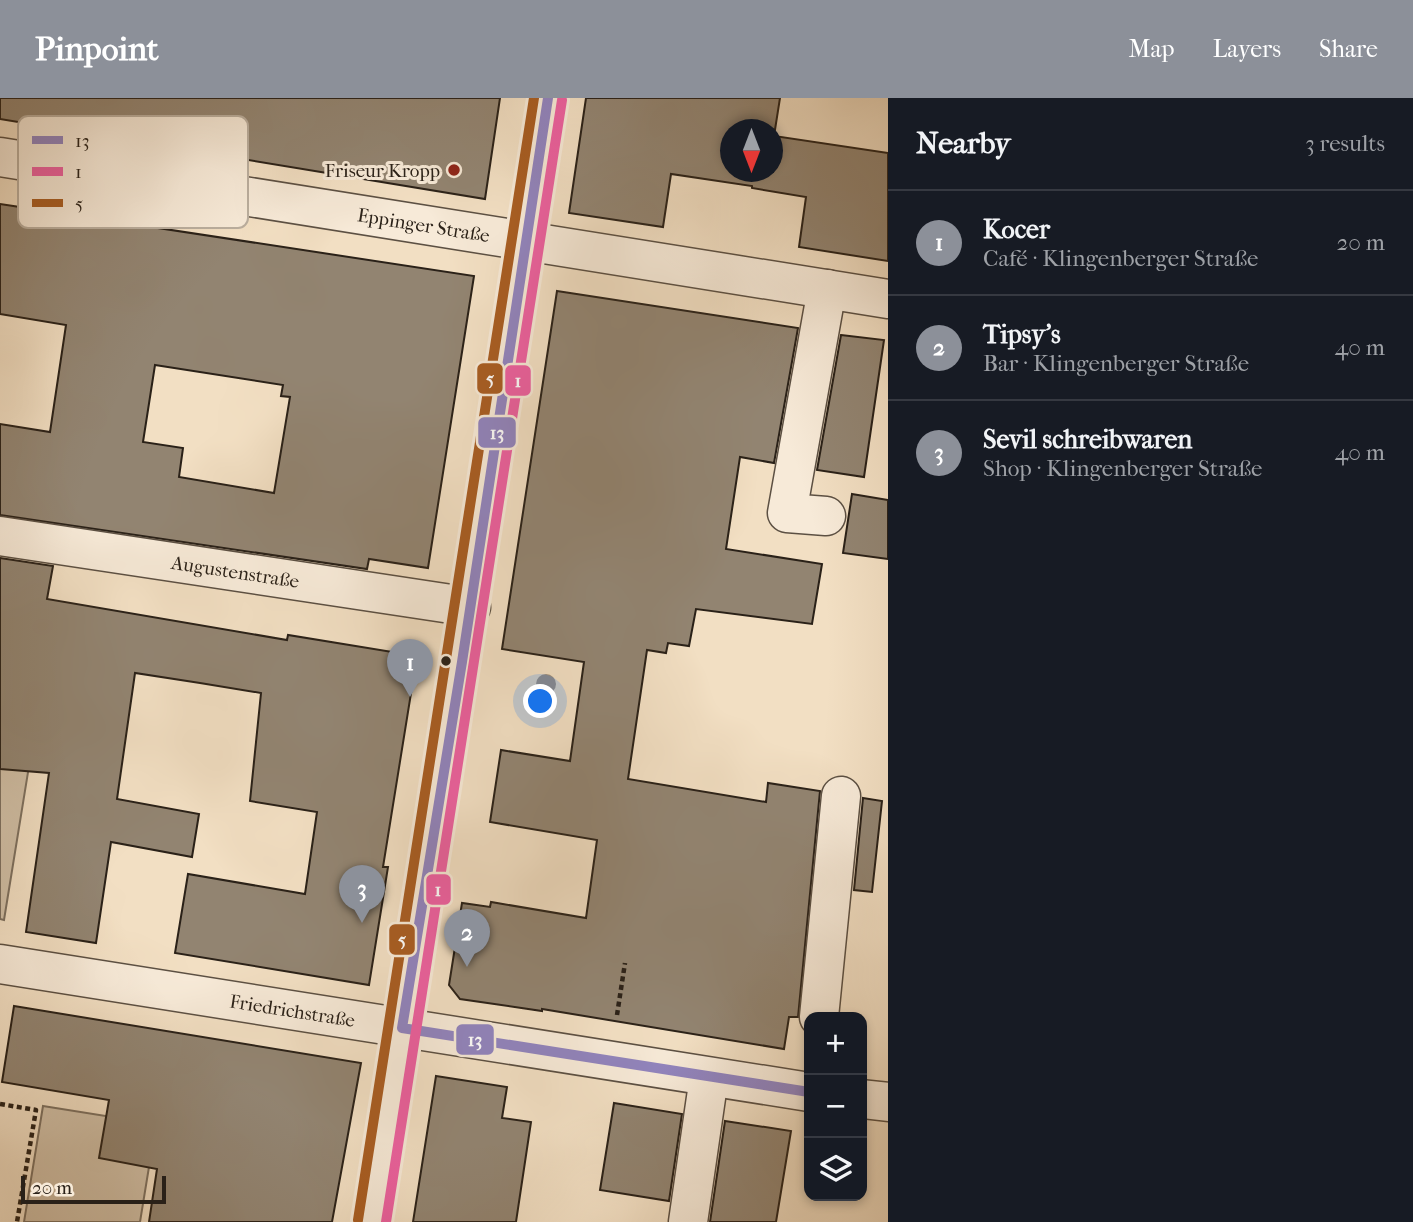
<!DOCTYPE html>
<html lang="en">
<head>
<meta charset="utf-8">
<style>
	body { margin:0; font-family:"IM FELL French Canon",serif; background:#20242c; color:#f1f3f6 }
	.controls { position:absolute; right:21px; bottom:21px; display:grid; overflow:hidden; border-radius:14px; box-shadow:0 4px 10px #0003 }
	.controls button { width:63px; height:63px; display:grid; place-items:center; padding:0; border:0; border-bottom:2px solid #363941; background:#171b24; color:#f1f3f6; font:35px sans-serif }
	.compass { position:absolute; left:720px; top:21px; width:63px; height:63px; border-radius:50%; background:#171b24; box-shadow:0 4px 10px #0003; rotate:180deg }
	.scale { position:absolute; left:21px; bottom:18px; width:145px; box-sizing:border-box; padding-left:7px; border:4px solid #2a2118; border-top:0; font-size:19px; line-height:24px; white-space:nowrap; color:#2a2118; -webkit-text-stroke:5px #f7ead8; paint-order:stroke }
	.you { position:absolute; left:541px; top:604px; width:24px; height:24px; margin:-18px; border:5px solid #fff; border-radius:50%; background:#1a73e8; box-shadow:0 0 0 10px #1a73e833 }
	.badge { display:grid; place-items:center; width:46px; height:46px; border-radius:50%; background:#8c9099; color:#fff; font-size:23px; font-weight:700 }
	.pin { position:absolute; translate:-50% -58px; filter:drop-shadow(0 2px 4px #0008) }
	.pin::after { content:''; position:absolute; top:37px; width:24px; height:21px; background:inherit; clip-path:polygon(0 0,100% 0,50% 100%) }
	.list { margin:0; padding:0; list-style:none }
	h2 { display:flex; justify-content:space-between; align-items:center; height:91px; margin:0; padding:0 28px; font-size:30px }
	h2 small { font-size:23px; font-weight:400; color:#9ea1a6 }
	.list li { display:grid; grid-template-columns:46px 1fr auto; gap:21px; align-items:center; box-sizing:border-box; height:105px; padding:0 28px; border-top:2px solid #363941 }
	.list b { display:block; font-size:26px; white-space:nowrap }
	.list p { margin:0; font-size:23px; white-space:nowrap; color:#9ea1a6 }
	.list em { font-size:23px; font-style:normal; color:#9ea1a6 }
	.icon { flex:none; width:38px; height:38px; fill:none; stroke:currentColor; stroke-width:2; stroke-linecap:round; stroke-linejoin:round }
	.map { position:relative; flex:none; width:888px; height:1124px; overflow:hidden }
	header { display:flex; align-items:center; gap:42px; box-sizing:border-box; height:98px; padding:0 35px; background:#8c9099; color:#fff }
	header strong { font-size:33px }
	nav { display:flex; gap:38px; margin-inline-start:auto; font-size:24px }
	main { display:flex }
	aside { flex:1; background:#171b24 }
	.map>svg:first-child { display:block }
	.green { fill:#d0bfa6; stroke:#7d705f; stroke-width:2 }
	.building { fill:#928471; stroke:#2a2118; stroke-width:2; fill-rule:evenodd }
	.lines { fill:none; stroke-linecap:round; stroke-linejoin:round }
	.minor-casing { stroke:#5c5043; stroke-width:41 }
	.path { stroke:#2a2118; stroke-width:4.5; stroke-dasharray:5 3.5; stroke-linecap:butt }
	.minor { stroke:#f7ead8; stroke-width:38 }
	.bus-1-casing { stroke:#f7ead8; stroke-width:16 }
	.bus-2-casing { stroke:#f7ead8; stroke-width:16 }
	.bus-3-casing { stroke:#f7ead8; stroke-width:16 }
	.bus-1 { stroke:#9184be; stroke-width:10 }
	.bus-2 { stroke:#ec609f; stroke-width:10 }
	.bus-3 { stroke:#a85d22; stroke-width:10 }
	.tree { fill:#a0907d }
	.poi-dot { fill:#8f2418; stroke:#f7ead8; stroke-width:2.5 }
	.bus-dot { fill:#2a2118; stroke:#f7ead8; stroke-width:2.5 }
	.labels { text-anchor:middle; stroke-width:6; stroke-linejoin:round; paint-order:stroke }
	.poi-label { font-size:19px; fill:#2a2118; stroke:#f7ead8; text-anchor:end }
	.street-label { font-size:19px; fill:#2a2118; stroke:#f7ead8 }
	.key { fill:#f7ead8; stroke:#baae9e; stroke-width:2 }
	.key-label { font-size:19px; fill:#2a2118 }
	.line-badge { stroke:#f7ead8; stroke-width:2.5 }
	.badge-label { font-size:19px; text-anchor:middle; font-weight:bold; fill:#fff }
</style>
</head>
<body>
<header>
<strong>Pinpoint</strong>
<nav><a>Map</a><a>Layers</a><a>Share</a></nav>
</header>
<main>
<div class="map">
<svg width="888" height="1124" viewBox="0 0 888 1124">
	<rect width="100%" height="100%" fill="#f2dfc3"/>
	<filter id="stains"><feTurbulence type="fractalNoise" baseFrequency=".00286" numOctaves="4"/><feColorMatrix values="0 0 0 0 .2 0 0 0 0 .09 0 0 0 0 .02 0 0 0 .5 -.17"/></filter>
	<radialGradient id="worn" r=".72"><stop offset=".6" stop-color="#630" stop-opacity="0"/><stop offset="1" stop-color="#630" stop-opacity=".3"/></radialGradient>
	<g class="green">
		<polygon points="0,581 42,588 4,822 0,821"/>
		<polygon points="43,1008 156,1026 140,1124 24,1124"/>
	</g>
	<g class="building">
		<polygon points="0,0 500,0 485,101 0,21"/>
		<path d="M586,0H780L774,38L888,55V163L799,149L806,99L752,90V88L671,76L663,129L569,115ZM731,32H773V74H731Z"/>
		<path d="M0,106L474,178L428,470L369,461L367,471L0,417V326L50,334L66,227L0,216ZM155,267L283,287L281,298L290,299L274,395L179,379L183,350L143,344Z"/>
		<polygon points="557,193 798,230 774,365 740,359 726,451 822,466 812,526 696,511 689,548 668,545 666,555 647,552 628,681 766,704 768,685 820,693 798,919 789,919 784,951 542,911 542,913 460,901 449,887 462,805 490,809 491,804 586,820 597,742 490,724 501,652 570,663 584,564 502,551"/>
		<polygon points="841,237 884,242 864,379 817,372"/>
		<polygon points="852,396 888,402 888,461 843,455"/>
		<polygon points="0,460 53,468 47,501 287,542 288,537 417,558 383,769 388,769 369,887 175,855 188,776 305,796 317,714 250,703 261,595 200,585 135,575 117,701 199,716 192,759 111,744 96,845 26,834 49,675 0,671"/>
		<polygon points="863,700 882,703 872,794 854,792"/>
		<polygon points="14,908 361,965 332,1124 149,1124 157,1071 99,1060 109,1002 2,984"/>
		<polygon points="436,978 507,989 502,1020 531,1024 516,1124 413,1124"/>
		<polygon points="614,1005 682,1016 669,1103 600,1092"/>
		<polygon points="725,1023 791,1033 776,1124 710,1124"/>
	</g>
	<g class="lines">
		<defs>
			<g id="minor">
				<path id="s1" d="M0,59L888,201"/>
				<polyline points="826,418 787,415 827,191"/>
				<path id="s2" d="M0,438L471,509"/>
				<path id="s3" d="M0,866L809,994"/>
				<polyline points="819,919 841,698"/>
				<polyline points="862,1001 888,1004"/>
				<polyline points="372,1124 548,0"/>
				<polyline points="688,1124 709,979"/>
			</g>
		</defs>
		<use href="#minor" class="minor-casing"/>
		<g class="path">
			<polyline points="617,917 625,865"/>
			<polyline points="0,1006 36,1012 17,1124"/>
		</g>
		<use href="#minor" class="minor"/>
		<defs>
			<polyline id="bus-1" points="548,0 462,564 402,930 809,994"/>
			<polyline id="bus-2" points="386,1124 562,2"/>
			<polyline id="bus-3" points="358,1122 534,0"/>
		</defs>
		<use href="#bus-1" class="bus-1-casing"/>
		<use href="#bus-2" class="bus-2-casing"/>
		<use href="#bus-3" class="bus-3-casing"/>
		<use href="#bus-1" class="bus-1"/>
		<use href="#bus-2" class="bus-2"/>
		<use href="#bus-3" class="bus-3"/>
	</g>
	<circle class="tree" cx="546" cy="586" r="10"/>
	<circle class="poi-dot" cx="454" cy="72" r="7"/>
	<circle class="bus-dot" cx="446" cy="563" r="6"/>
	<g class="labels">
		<g class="poi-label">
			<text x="440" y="79">Friseur Kropp</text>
		</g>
		<g class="street-label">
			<text dy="7" stroke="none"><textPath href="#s1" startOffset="429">Eppinger Straße</textPath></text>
			<text dy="7" stroke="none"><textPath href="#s2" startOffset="238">Augustenstraße</textPath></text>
			<text dy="7" stroke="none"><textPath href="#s3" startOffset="296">Friedrichstraße</textPath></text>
		</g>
	</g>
	<rect x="18" y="18" width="230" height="112" rx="10" class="key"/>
	<rect x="32" y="38" width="31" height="8" fill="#9184be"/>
	<rect x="32" y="69" width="31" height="9" fill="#ec609f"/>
	<rect x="32" y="101" width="31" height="8" fill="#a85d22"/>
	<g class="key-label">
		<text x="75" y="49">13</text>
		<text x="75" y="80">1</text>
		<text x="75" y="112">5</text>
	</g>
	<g class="line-badge">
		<rect x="476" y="264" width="28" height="33" rx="7" fill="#a85d22"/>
		<rect x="504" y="266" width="28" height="33" rx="7" fill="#ec609f"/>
		<rect x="477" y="318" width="40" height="33" rx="7" fill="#9184be"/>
		<rect x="425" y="775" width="27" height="33" rx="7" fill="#ec609f"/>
		<rect x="388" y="825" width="28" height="33" rx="7" fill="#a85d22"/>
		<rect x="455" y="925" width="40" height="33" rx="7" fill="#9184be"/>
	</g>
	<g class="badge-label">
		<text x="490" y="287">5</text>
		<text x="518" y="289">1</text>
		<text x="497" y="341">13</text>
		<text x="438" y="798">1</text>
		<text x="402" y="848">5</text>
		<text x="475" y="948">13</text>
	</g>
	<rect width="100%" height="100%" filter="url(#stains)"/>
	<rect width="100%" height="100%" fill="url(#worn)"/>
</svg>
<div class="controls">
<button>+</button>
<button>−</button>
<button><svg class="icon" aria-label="layers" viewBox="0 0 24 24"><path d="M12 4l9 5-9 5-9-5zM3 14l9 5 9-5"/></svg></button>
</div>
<svg class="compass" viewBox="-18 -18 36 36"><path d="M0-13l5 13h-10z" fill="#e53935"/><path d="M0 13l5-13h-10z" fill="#9ea1a6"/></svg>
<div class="scale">20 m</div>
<div class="you"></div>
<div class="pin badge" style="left:410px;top:599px">1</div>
<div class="pin badge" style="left:467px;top:869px">2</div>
<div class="pin badge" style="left:362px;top:825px">3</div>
</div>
<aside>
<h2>Nearby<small>3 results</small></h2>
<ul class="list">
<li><span class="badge">1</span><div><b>Kocer</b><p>Café · Klingenberger Straße</p></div><em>20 m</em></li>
<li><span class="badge">2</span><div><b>Tipsy's</b><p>Bar · Klingenberger Straße</p></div><em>40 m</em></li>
<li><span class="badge">3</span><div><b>Sevil schreibwaren</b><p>Shop · Klingenberger Straße</p></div><em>40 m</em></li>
</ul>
</aside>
</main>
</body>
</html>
